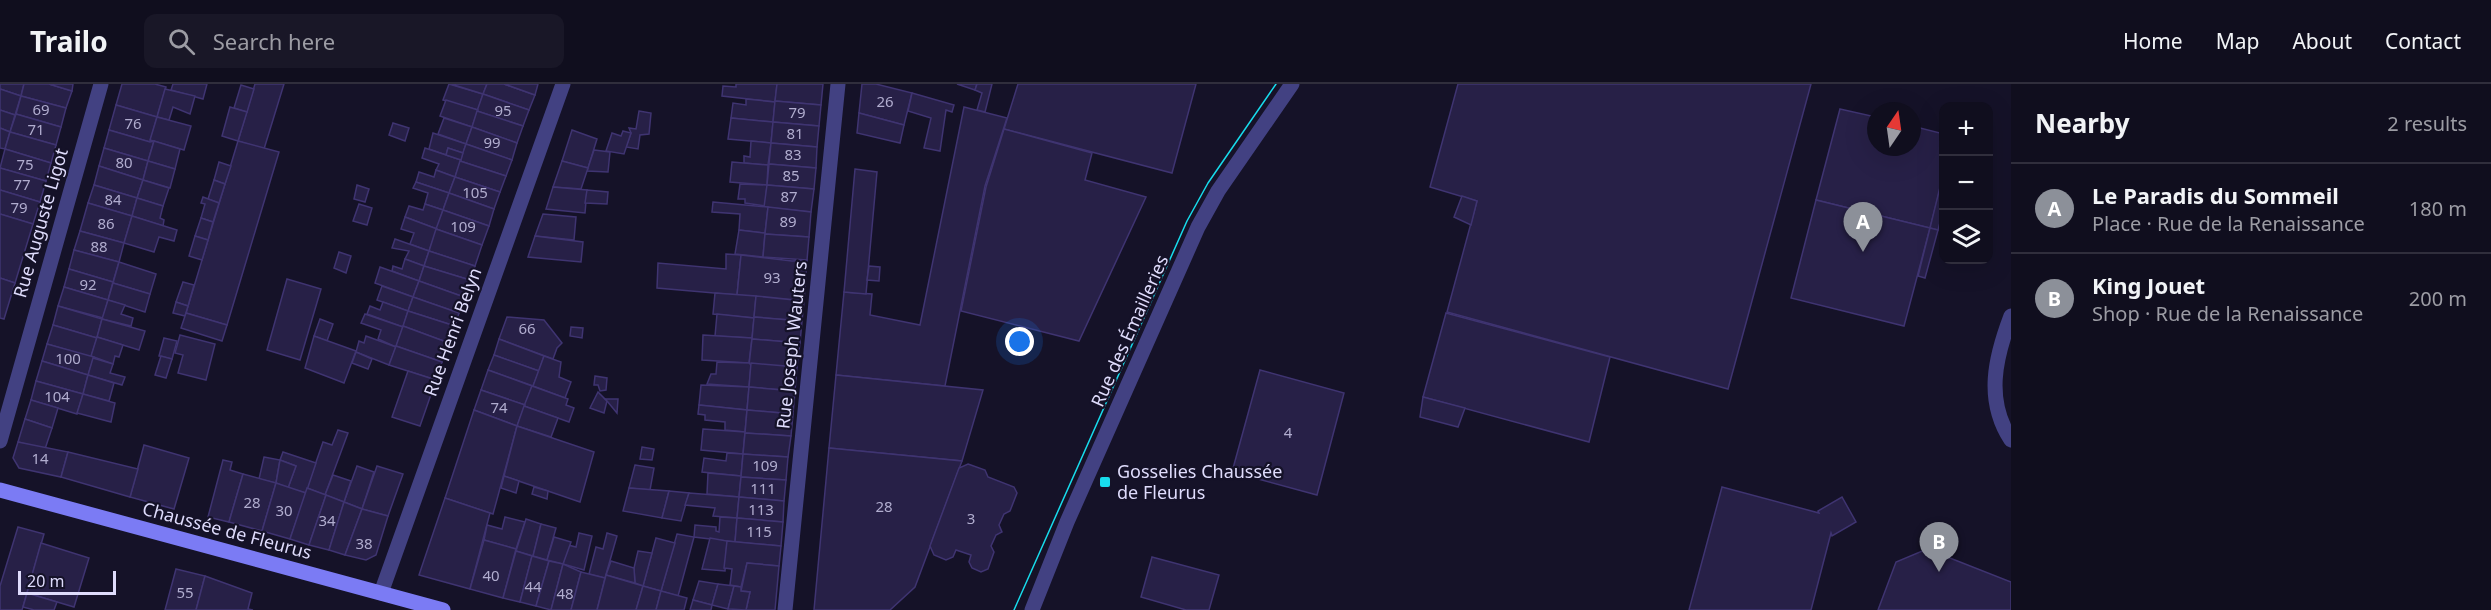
<!DOCTYPE html>
<html lang="en">
<head>
<meta charset="utf-8">
<style>
	body { margin:0; font-family:"Noto Sans",sans-serif; background:#191727; color:#f1f3f6 }
	.controls { position:absolute; right:18px; top:18px; display:grid; overflow:hidden; border-radius:12px; box-shadow:0 6px 24px #0002 }
	.controls button { width:54px; height:54px; display:grid; place-items:center; padding:0; border:0; border-bottom:2px solid #302e3c; background:#100e1e; color:#f1f3f6; font:30px sans-serif }
	.compass { position:absolute; left:1867px; top:18px; width:54px; height:54px; border-radius:50%; background:#100e1e; box-shadow:0 6px 24px #0002; rotate:13deg }
	.scale { position:absolute; left:18px; bottom:15px; width:98px; box-sizing:border-box; padding-left:6px; border:3px solid #dfdcfc; border-top:0; font-size:16px; line-height:21px; white-space:nowrap; color:#dfdcfc; -webkit-text-stroke:4px #151228; paint-order:stroke }
	.you { position:absolute; left:1020px; top:258px; width:21px; height:21px; margin:-15px; border:4px solid #fff; border-radius:50%; background:#1a73e8; box-shadow:0 0 0 9px #1a73e833 }
	.badge { display:grid; place-items:center; width:39px; height:39px; border-radius:50%; background:#8c9099; color:#fff; font-size:20px; font-weight:700 }
	.pin { position:absolute; translate:-50% -50px; filter:drop-shadow(0 2px 3px #0008) }
	.pin::after { content:''; position:absolute; top:32px; width:21px; height:18px; background:inherit; clip-path:polygon(0 0,100% 0,50% 100%) }
	.list { margin:0; padding:0; list-style:none }
	h2 { display:flex; justify-content:space-between; align-items:center; height:78px; margin:0; padding:0 24px; font-size:26px }
	h2 small { font-size:20px; font-weight:400; color:#9c9ca4 }
	.list li { display:grid; grid-template-columns:39px 1fr auto; gap:18px; align-items:center; box-sizing:border-box; height:90px; padding:0 24px; border-top:2px solid #302e3c }
	.list b { display:block; font-size:22px; white-space:nowrap }
	.list p { margin:0; font-size:20px; white-space:nowrap; color:#9c9ca4 }
	.list em { font-size:20px; font-style:normal; color:#9c9ca4 }
	.icon { flex:none; width:33px; height:33px; fill:none; stroke:currentColor; stroke-width:2; stroke-linecap:round; stroke-linejoin:round }
	.map { position:relative; flex:none; width:2011px; height:526px; overflow:hidden }
	header { display:flex; align-items:center; gap:36px; box-sizing:border-box; height:84px; padding:0 30px; background:#100e1e; border-bottom:2px solid #302e3c }
	header strong { font-size:28px }
	nav { display:flex; gap:33px; margin-inline-start:auto; font-size:21px }
	.search { width:420px; height:54px; background:#191727; display:flex; align-items:center; gap:15px; box-sizing:border-box; padding:0 21px; border-radius:12px; color:#9c9ca4; font-size:22px }
	main { display:flex }
	aside { flex:1; background:#100e1e }
	.map>svg:first-child { display:block }
	.building { fill:#272047; stroke:#3f3471; stroke-width:1.5 }
	.lines { fill:none; stroke-linecap:round; stroke-linejoin:round }
	.minor { stroke:#424182; stroke-width:15 }
	.secondary { stroke:#7b7bf4; stroke-width:15 }
	.tram { stroke:#18dcec; stroke-width:1.5 }
	.poi-dot { fill:#18dcec; stroke:#151228; stroke-width:2 }
	.labels { text-anchor:middle; stroke-width:4.5; stroke-linejoin:round; paint-order:stroke }
	.number-label { font-size:15px; fill:#b1adcf }
	.street-label { font-size:18px; fill:#dfdcfc; stroke:#151228 }
	.poi-label { font-size:18px; fill:#dfdcfc; stroke:#151228; text-anchor:start }
</style>
</head>
<body>
<header>
<strong>Trailo</strong>
<div class="search"><svg class="icon" aria-label="search" viewBox="0 0 24 24"><circle cx="10" cy="10" r="6"/><path d="M15 15l6 6"/></svg>Search here</div>
<nav><a>Home</a><a>Map</a><a>About</a><a>Contact</a></nav>
</header>
<main>
<div class="map">
<svg width="2011" height="526" viewBox="0 0 2011 526">
	<rect width="100%" height="100%" fill="#151228"/>
	<g class="building">
		<polygon points="0,0 24,0 21,12 0,5"/>
		<polygon points="24,0 49,0 72,7 66,24 21,12"/>
		<polygon points="49,0 73,0 72,7"/>
		<polygon points="122,0 155,0 166,3 157,33 116,21"/>
		<polygon points="173,0 207,0 203,15 171,6"/>
		<polygon points="255,0 284,0 264,65 238,57"/>
		<polygon points="449,0 483,10 478,26 443,16"/>
		<polygon points="451,0 487,0 483,10"/>
		<polygon points="487,0 504,0 535,11 529,26 483,10"/>
		<polygon points="504,0 538,0 535,11"/>
		<polygon points="736,0 777,0 775,18 722,12 723,2 736,3"/>
		<polygon points="777,0 823,0 821,21 775,17"/>
		<polygon points="862,0 876,0 912,9 904,41 859,29"/>
		<polygon points="957,0 977,0 975,6"/>
		<polygon points="977,0 992,0 985,28 977,26 982,9 975,6"/>
		<polygon points="1018,0 1196,0 1172,89 1004,45"/>
		<polygon points="1458,0 1811,0 1728,305 1447,228 1477,117 1430,103"/>
		<polygon points="241,1 254,5 247,28 234,24"/>
		<polygon points="0,5 21,12 15,31 0,26"/>
		<polygon points="165,5 195,12 190,30 173,23 169,36 157,33"/>
		<polygon points="912,9 954,21 952,28 946,26 940,67 924,64 931,34 908,27"/>
		<polygon points="483,10 529,26 523,42 477,27"/>
		<polygon points="21,12 66,24 61,43 16,30"/>
		<polygon points="746,15 775,18 773,38 731,34 733,19 746,21"/>
		<polygon points="446,16 478,26 472,43 440,32"/>
		<polygon points="775,17 821,21 819,42 773,38"/>
		<polygon points="116,21 157,33 150,58 109,46"/>
		<polygon points="230,23 247,28 238,57 222,52"/>
		<polygon points="964,23 1007,34 985,102 945,302 836,291 844,208 872,210 870,231 920,241"/>
		<polygon points="1840,25 1876,33 1876,63 1912,63 1912,42 1944,50 1944,90 1930,144 1816,116"/>
		<polygon points="0,26 15,31 10,48 0,44"/>
		<polygon points="477,27 523,42 517,59 472,43"/>
		<polygon points="639,27 651,29 649,50 640,51 638,65 626,63 631,49 629,44 636,45"/>
		<polygon points="859,29 904,41 900,59 857,49"/>
		<polygon points="16,30 61,43 56,61 10,48"/>
		<polygon points="157,33 191,42 184,66 150,56"/>
		<polygon points="444,34 472,43 466,60 438,50"/>
		<polygon points="731,34 773,38 771,59 728,55"/>
		<polygon points="773,38 819,42 817,63 771,59"/>
		<polygon points="393,39 409,44 405,57 389,51"/>
		<polygon points="472,43 517,59 512,76 466,60"/>
		<polygon points="0,44 10,48 5,65 0,64"/>
		<polygon points="1004,45 1092,69 1085,96 1146,113 1079,257 961,227 986,103"/>
		<polygon points="109,46 150,58 154,57 148,77 104,64"/>
		<polygon points="572,46 597,55 588,84 562,77"/>
		<polygon points="623,47 631,49 624,70 606,67 612,49 621,52"/>
		<polygon points="10,48 56,61 51,79 5,65"/>
		<polygon points="433,49 466,60 463,69 448,64 446,71 429,65"/>
		<polygon points="154,57 180,65 175,85 148,77"/>
		<polygon points="238,57 279,68 227,241 186,229"/>
		<polygon points="751,57 771,59 768,81 744,79 744,72 750,73"/>
		<polygon points="771,59 817,63 816,84 769,80"/>
		<polygon points="466,60 512,76 506,92 460,77"/>
		<polygon points="104,64 148,77 143,96 99,82"/>
		<polygon points="425,64 461,76 455,93 436,86 439,80 422,74"/>
		<polygon points="448,64 463,69 461,76 446,71"/>
		<polygon points="5,65 51,79 46,97 0,84"/>
		<polygon points="594,66 610,68 608,88 587,87"/>
		<polygon points="148,77 175,85 170,104 143,96"/>
		<polygon points="460,77 506,92 500,108 455,93"/>
		<polygon points="562,77 588,84 581,105 553,103"/>
		<polygon points="219,78 231,82 225,100 214,96"/>
		<polygon points="732,78 768,81 767,101 730,98"/>
		<polygon points="769,80 816,84 814,105 767,101"/>
		<polygon points="99,82 143,96 137,114 94,101"/>
		<polygon points="0,84 46,97 40,118 0,106"/>
		<polygon points="855,85 877,88 866,210 844,208"/>
		<polygon points="436,86 455,93 449,109 416,98 419,88 434,93"/>
		<polygon points="455,93 500,108 494,125 449,109"/>
		<polygon points="143,96 169,104 163,122 137,114"/>
		<polygon points="214,96 225,100 219,119 208,115"/>
		<polygon points="416,98 449,109 443,126 425,120 428,109 413,104"/>
		<polygon points="1941,99 1944,100 1944,123 1938,146 1930,144"/>
		<polygon points="740,100 767,101 765,122 745,119 745,115 738,115"/>
		<polygon points="94,101 137,114 132,132 88,119"/>
		<polygon points="357,101 369,105 365,118 354,115"/>
		<polygon points="767,101 814,105 811,128 764,123"/>
		<polygon points="553,103 587,106 585,129 546,125"/>
		<polygon points="0,106 40,118 33,140 0,130"/>
		<polygon points="587,106 608,108 607,120 585,119"/>
		<polygon points="449,109 494,125 489,142 443,126"/>
		<polygon points="1462,112 1477,117 1471,141 1454,133"/>
		<polygon points="203,113 219,119 213,138 201,134 205,120 201,119"/>
		<polygon points="137,114 163,122 160,134 164,136 163,142 132,132"/>
		<polygon points="1816,116 1930,144 1904,242 1791,214"/>
		<polygon points="713,118 768,123 765,149 739,146 740,130 712,128"/>
		<polygon points="88,119 132,132 124,159 80,147"/>
		<polygon points="359,120 372,124 367,141 353,137"/>
		<polygon points="425,120 443,126 437,145 405,133 409,122 423,126"/>
		<polygon points="768,123 811,128 809,153 765,150"/>
		<polygon points="443,126 489,142 482,161 436,145"/>
		<polygon points="0,130 33,140 15,199 0,194"/>
		<polygon points="543,130 576,133 574,156 535,152"/>
		<polygon points="132,132 177,146 174,157 159,153 154,168 124,159"/>
		<polygon points="405,133 437,145 429,167 410,160 414,149 401,145"/>
		<polygon points="201,134 213,138 208,156 195,152"/>
		<polygon points="1930,144 1938,146 1925,194 1918,192"/>
		<polygon points="436,145 482,161 475,182 429,167"/>
		<polygon points="739,146 765,149 763,173 735,170"/>
		<polygon points="80,147 124,159 119,178 74,166"/>
		<polygon points="765,150 809,153 807,176 763,173"/>
		<polygon points="195,152 208,156 202,176 189,172"/>
		<polygon points="535,152 583,158 581,178 528,173"/>
		<polygon points="395,155 429,167 424,182 405,175 409,167 392,164"/>
		<polygon points="74,166 119,178 113,198 69,185"/>
		<polygon points="429,167 475,182 470,196 424,182"/>
		<polygon points="339,168 351,172 346,189 334,184"/>
		<polygon points="726,170 741,171 737,211 657,204 658,179 726,185"/>
		<polygon points="741,171 792,177 807,176 804,217 737,211"/>
		<polygon points="405,175 424,182 419,197 392,187 393,182 402,185"/>
		<polygon points="119,178 156,190 150,210 113,199"/>
		<polygon points="424,182 470,196 464,213 419,197"/>
		<polygon points="869,182 880,183 879,197 867,196"/>
		<polygon points="380,183 419,197 413,213 375,199"/>
		<polygon points="69,185 113,198 108,216 64,203"/>
		<polygon points="0,194 15,199 4,235 0,234"/>
		<polygon points="287,195 321,205 300,276 267,266"/>
		<polygon points="419,197 464,213 459,229 413,213"/>
		<polygon points="183,198 194,201 188,222 176,218"/>
		<polygon points="113,199 150,210 145,228 108,216"/>
		<polygon points="382,202 413,213 408,227 377,216"/>
		<polygon points="64,203 108,216 103,234 58,222"/>
		<polygon points="715,209 756,212 754,234 713,230"/>
		<polygon points="756,212 804,217 802,237 754,233"/>
		<polygon points="413,213 459,229 455,242 408,227"/>
		<polygon points="108,216 125,221 121,230 133,234 131,242 102,235"/>
		<polygon points="176,218 188,222 185,232 173,229"/>
		<polygon points="383,218 408,227 403,243 367,230 370,222 380,226"/>
		<polygon points="58,222 102,235 97,254 53,241"/>
		<polygon points="408,227 455,242 449,259 403,242"/>
		<polygon points="186,229 227,241 222,257 181,244"/>
		<polygon points="1446,229 1610,273 1589,358 1423,313"/>
		<polygon points="365,230 403,243 396,263 378,255 381,246 361,239"/>
		<polygon points="717,230 754,234 752,254 715,252"/>
		<polygon points="507,233 544,236 562,259 557,264 553,275 499,255"/>
		<polygon points="754,233 802,237 800,259 752,255"/>
		<polygon points="102,235 145,247 139,266 97,253"/>
		<polygon points="320,235 333,240 327,257 314,252"/>
		<polygon points="53,241 97,254 91,273 47,260"/>
		<polygon points="403,242 449,259 442,278 396,262"/>
		<polygon points="571,243 583,244 582,254 570,252"/>
		<polygon points="180,251 215,260 206,296 178,289 183,271 175,269"/>
		<polygon points="703,251 752,254 749,279 702,276"/>
		<polygon points="314,252 356,267 344,299 305,284"/>
		<polygon points="366,252 396,263 389,281 356,268 359,257 364,259"/>
		<polygon points="97,253 123,261 119,273 115,272 113,280 91,272"/>
		<polygon points="164,254 177,257 172,275 159,272"/>
		<polygon points="499,255 544,272 539,287 494,271"/>
		<polygon points="752,255 800,259 797,283 749,281"/>
		<polygon points="47,260 94,273 88,291 42,277"/>
		<polygon points="396,262 442,278 436,296 389,281"/>
		<polygon points="356,268 372,275 368,285 352,279"/>
		<polygon points="494,271 539,287 533,302 488,286"/>
		<polygon points="161,272 172,275 166,294 155,291"/>
		<polygon points="544,272 561,278 559,293 571,298 565,314 533,302"/>
		<polygon points="93,274 113,280 110,289 125,293 122,301 88,291"/>
		<polygon points="42,277 88,291 83,310 36,297"/>
		<polygon points="717,278 749,279 751,281 749,303 707,300 711,290 716,290"/>
		<polygon points="751,279 797,283 795,307 749,303"/>
		<polygon points="488,286 532,302 525,321 481,306"/>
		<polygon points="1260,286 1344,309 1317,411 1232,388"/>
		<polygon points="408,287 436,296 420,342 392,333"/>
		<polygon points="88,291 114,299 109,317 83,310"/>
		<polygon points="836,291 983,306 962,377 829,364"/>
		<polygon points="595,292 607,294 606,306 600,307 598,301 594,301"/>
		<polygon points="36,297 83,310 77,330 31,316"/>
		<polygon points="701,301 749,303 747,326 699,321"/>
		<polygon points="532,302 568,315 566,321 574,324 569,338 524,322"/>
		<polygon points="749,303 795,307 793,330 747,326"/>
		<polygon points="481,306 525,321 517,342 474,326"/>
		<polygon points="598,308 607,317 604,329 590,324"/>
		<polygon points="83,310 115,319 111,338 77,329"/>
		<polygon points="1423,313 1465,324 1458,343 1420,333"/>
		<polygon points="605,315 618,315 617,329 607,317"/>
		<polygon points="31,316 58,324 52,344 25,335"/>
		<polygon points="699,321 747,326 745,348 725,346 725,338 705,336 705,331 698,330"/>
		<polygon points="524,322 558,334 551,353 517,342"/>
		<polygon points="474,326 517,342 493,430 445,414"/>
		<polygon points="747,326 793,330 791,352 745,349"/>
		<polygon points="25,335 52,344 45,365 18,358"/>
		<polygon points="517,342 594,368 580,418 504,392"/>
		<polygon points="703,345 745,348 743,370 701,366"/>
		<polygon points="338,346 348,349 325,411 307,404 323,358 332,361"/>
		<polygon points="745,349 791,352 788,373 743,370"/>
		<polygon points="18,358 68,368 61,393 19,384 13,374"/>
		<polygon points="144,361 189,374 174,425 130,413"/>
		<polygon points="642,363 654,365 652,376 640,375"/>
		<polygon points="829,364 962,377 915,503 890,526 814,526"/>
		<polygon points="68,368 138,385 130,413 61,393"/>
		<polygon points="283,368 316,379 306,409 288,404 296,382 280,376"/>
		<polygon points="727,369 743,370 741,392 702,388 704,374 726,377"/>
		<polygon points="743,370 788,373 786,396 741,393"/>
		<polygon points="264,373 280,376 276,399 259,395"/>
		<polygon points="223,376 232,378 230,386 243,390 229,438 208,433"/>
		<polygon points="280,376 296,382 288,404 276,399"/>
		<polygon points="968,380 985,386 988,393 1014,403 1017,409 1010,427 1004,430 999,441 1002,448 996,451 991,462 994,468 988,485 981,488 972,484 969,478 971,471 956,466 953,473 946,476 934,471 930,462 959,384"/>
		<polygon points="635,381 654,384 650,406 629,404"/>
		<polygon points="357,382 374,388 362,425 344,418"/>
		<polygon points="377,382 403,390 388,432 362,425"/>
		<polygon points="708,389 741,392 739,413 707,410"/>
		<polygon points="243,390 276,399 262,447 229,438"/>
		<polygon points="333,391 351,397 344,418 325,411"/>
		<polygon points="504,392 519,397 516,409 501,404"/>
		<polygon points="741,393 786,396 784,417 739,413"/>
		<polygon points="276,399 306,409 290,455 262,447"/>
		<polygon points="534,403 548,407 547,415 532,410"/>
		<polygon points="1722,403 1819,429 1818,427 1842,413 1856,438 1832,452 1831,449 1811,526 1689,526"/>
		<polygon points="307,404 326,411 309,461 290,455"/>
		<polygon points="629,404 669,407 662,434 623,427"/>
		<polygon points="669,407 689,409 681,437 662,434"/>
		<polygon points="689,409 739,413 737,434 713,432 715,424 685,421"/>
		<polygon points="326,411 344,418 329,466 309,461"/>
		<polygon points="739,413 784,417 783,438 737,434"/>
		<polygon points="445,414 490,429 470,505 419,491"/>
		<polygon points="344,418 362,425 345,471 329,466"/>
		<polygon points="362,425 388,432 376,471 366,476 345,471"/>
		<polygon points="505,433 525,438 516,465 484,456 487,441 502,445"/>
		<polygon points="720,433 737,434 735,458 694,453 695,441 716,443 716,447 719,448"/>
		<polygon points="737,434 783,438 781,462 735,458"/>
		<polygon points="526,435 541,440 533,472 516,467"/>
		<polygon points="541,440 556,444 547,476 533,472"/>
		<polygon points="18,443 44,450 22,526 0,526 0,502"/>
		<polygon points="579,449 592,452 584,486 563,480 568,461 576,463"/>
		<polygon points="607,449 617,452 605,494 589,490 596,463 603,465"/>
		<polygon points="677,450 694,453 678,512 661,507"/>
		<polygon points="554,453 571,458 563,480 547,476"/>
		<polygon points="656,454 675,459 661,507 643,502"/>
		<polygon points="710,454 727,457 725,487 702,485"/>
		<polygon points="484,456 516,465 503,514 470,505"/>
		<polygon points="727,457 781,462 779,482 747,479 741,503 730,501 732,485 724,484"/>
		<polygon points="41,459 89,474 74,523 27,509"/>
		<polygon points="1927,465 2011,498 2011,526 1878,526 1896,478"/>
		<polygon points="516,467 532,472 520,518 503,514"/>
		<polygon points="638,467 652,469 643,502 635,499 634,484"/>
		<polygon points="532,472 549,477 536,522 520,518"/>
		<polygon points="1152,473 1219,491 1209,526 1186,526 1141,513"/>
		<polygon points="549,477 563,480 551,526 536,522"/>
		<polygon points="611,477 634,484 635,499 606,491"/>
		<polygon points="747,479 779,482 775,526 746,526 750,508 741,507"/>
		<polygon points="563,480 581,488 571,526 551,526"/>
		<polygon points="176,485 205,492 196,526 165,526"/>
		<polygon points="581,488 605,494 597,526 571,526"/>
		<polygon points="606,491 643,502 636,526 597,526"/>
		<polygon points="205,492 252,509 248,525 253,526 196,526"/>
		<polygon points="699,497 718,500 712,521 693,516"/>
		<polygon points="718,500 734,502 728,525 712,521"/>
		<polygon points="643,502 661,507 656,526 636,526"/>
		<polygon points="734,502 741,503 741,507 750,508 746,526 728,525"/>
		<polygon points="661,507 687,514 684,526 656,526"/>
		<polygon points="27,509 57,518 54,526 34,526 23,523"/>
		<polygon points="693,516 712,521 711,526 690,526"/>
	</g>
	<g class="lines">
		<g class="minor">
			<path d="M2011,232C1995,274 1985,316 2011,356"/>
			<polyline points="0,357 101,0"/>
			<polyline points="381,509 563,0"/>
			<polyline points="785,526 838,0"/>
			<polyline points="1032,526 1067,438 1198,143 1218,107 1292,0"/>
		</g>
		<polyline class="secondary" points="0,406 443,526"/>
		<polyline class="tram" points="1014,526 1187,137 1208,99 1276,0"/>
	</g>
	<rect class="poi-dot" x="1099" y="392" width="12" height="12" rx="3"/>
	<g class="labels">
		<g class="number-label">
			<text x="885" y="23">26</text>
			<text x="41" y="31">69</text>
			<text x="503" y="32">95</text>
			<text x="797" y="34">79</text>
			<text x="133" y="45">76</text>
			<text x="36" y="51">71</text>
			<text x="795" y="55">81</text>
			<text x="492" y="64">99</text>
			<text x="793" y="76">83</text>
			<text x="124" y="84">80</text>
			<text x="25" y="86">75</text>
			<text x="791" y="97">85</text>
			<text x="22" y="106">77</text>
			<text x="475" y="114">105</text>
			<text x="789" y="118">87</text>
			<text x="113" y="121">84</text>
			<text x="19" y="129">79</text>
			<text x="788" y="143">89</text>
			<text x="106" y="145">86</text>
			<text x="463" y="148">109</text>
			<text x="99" y="168">88</text>
			<text x="772" y="199">93</text>
			<text x="88" y="206">92</text>
			<text x="527" y="250">66</text>
			<text x="68" y="280">100</text>
			<text x="57" y="318">104</text>
			<text x="499" y="329">74</text>
			<text x="1288" y="354">4</text>
			<text x="40" y="380">14</text>
			<text x="765" y="387">109</text>
			<text x="763" y="410">111</text>
			<text x="252" y="424">28</text>
			<text x="884" y="428">28</text>
			<text x="761" y="431">113</text>
			<text x="284" y="432">30</text>
			<text x="971" y="440">3</text>
			<text x="327" y="442">34</text>
			<text x="759" y="453">115</text>
			<text x="364" y="465">38</text>
			<text x="491" y="497">40</text>
			<text x="533" y="508">44</text>
			<text x="185" y="514">55</text>
			<text x="565" y="515">48</text>
		</g>
		<g class="street-label">
			<text transform="translate(41 139) rotate(-74)" y="6">Rue Auguste Ligot</text>
			<text transform="translate(1130 247) rotate(-66)" y="6">Rue des Émailleries</text>
			<text transform="translate(453 248) rotate(-70)" y="6">Rue Henri Belyn</text>
			<text transform="translate(792 261) rotate(-84)" y="6">Rue Joseph Wauters</text>
			<text transform="translate(227 447) rotate(15)" y="6">Chaussée de Fleurus</text>
		</g>
		<g class="poi-label">
			<text x="1117" y="394">Gosselies Chaussée<tspan x="1117" dy="21">de Fleurus</tspan></text>
		</g>
	</g>
</svg>
<div class="controls">
<button>+</button>
<button>−</button>
<button><svg class="icon" aria-label="layers" viewBox="0 0 24 24"><path d="M12 4l9 5-9 5-9-5zM3 14l9 5 9-5"/></svg></button>
</div>
<svg class="compass" viewBox="-18 -18 36 36"><path d="M0-13l5 13h-10z" fill="#e53935"/><path d="M0 13l5-13h-10z" fill="#9c9ca4"/></svg>
<div class="scale">20 m</div>
<div class="you"></div>
<div class="pin badge" style="left:1863px;top:168px">A</div>
<div class="pin badge" style="left:1939px;top:488px">B</div>
</div>
<aside>
<h2>Nearby<small>2 results</small></h2>
<ul class="list">
<li><span class="badge">A</span><div><b>Le Paradis du Sommeil</b><p>Place · Rue de la Renaissance</p></div><em>180 m</em></li>
<li><span class="badge">B</span><div><b>King Jouet</b><p>Shop · Rue de la Renaissance</p></div><em>200 m</em></li>
</ul>
</aside>
</main>
</body>
</html>
